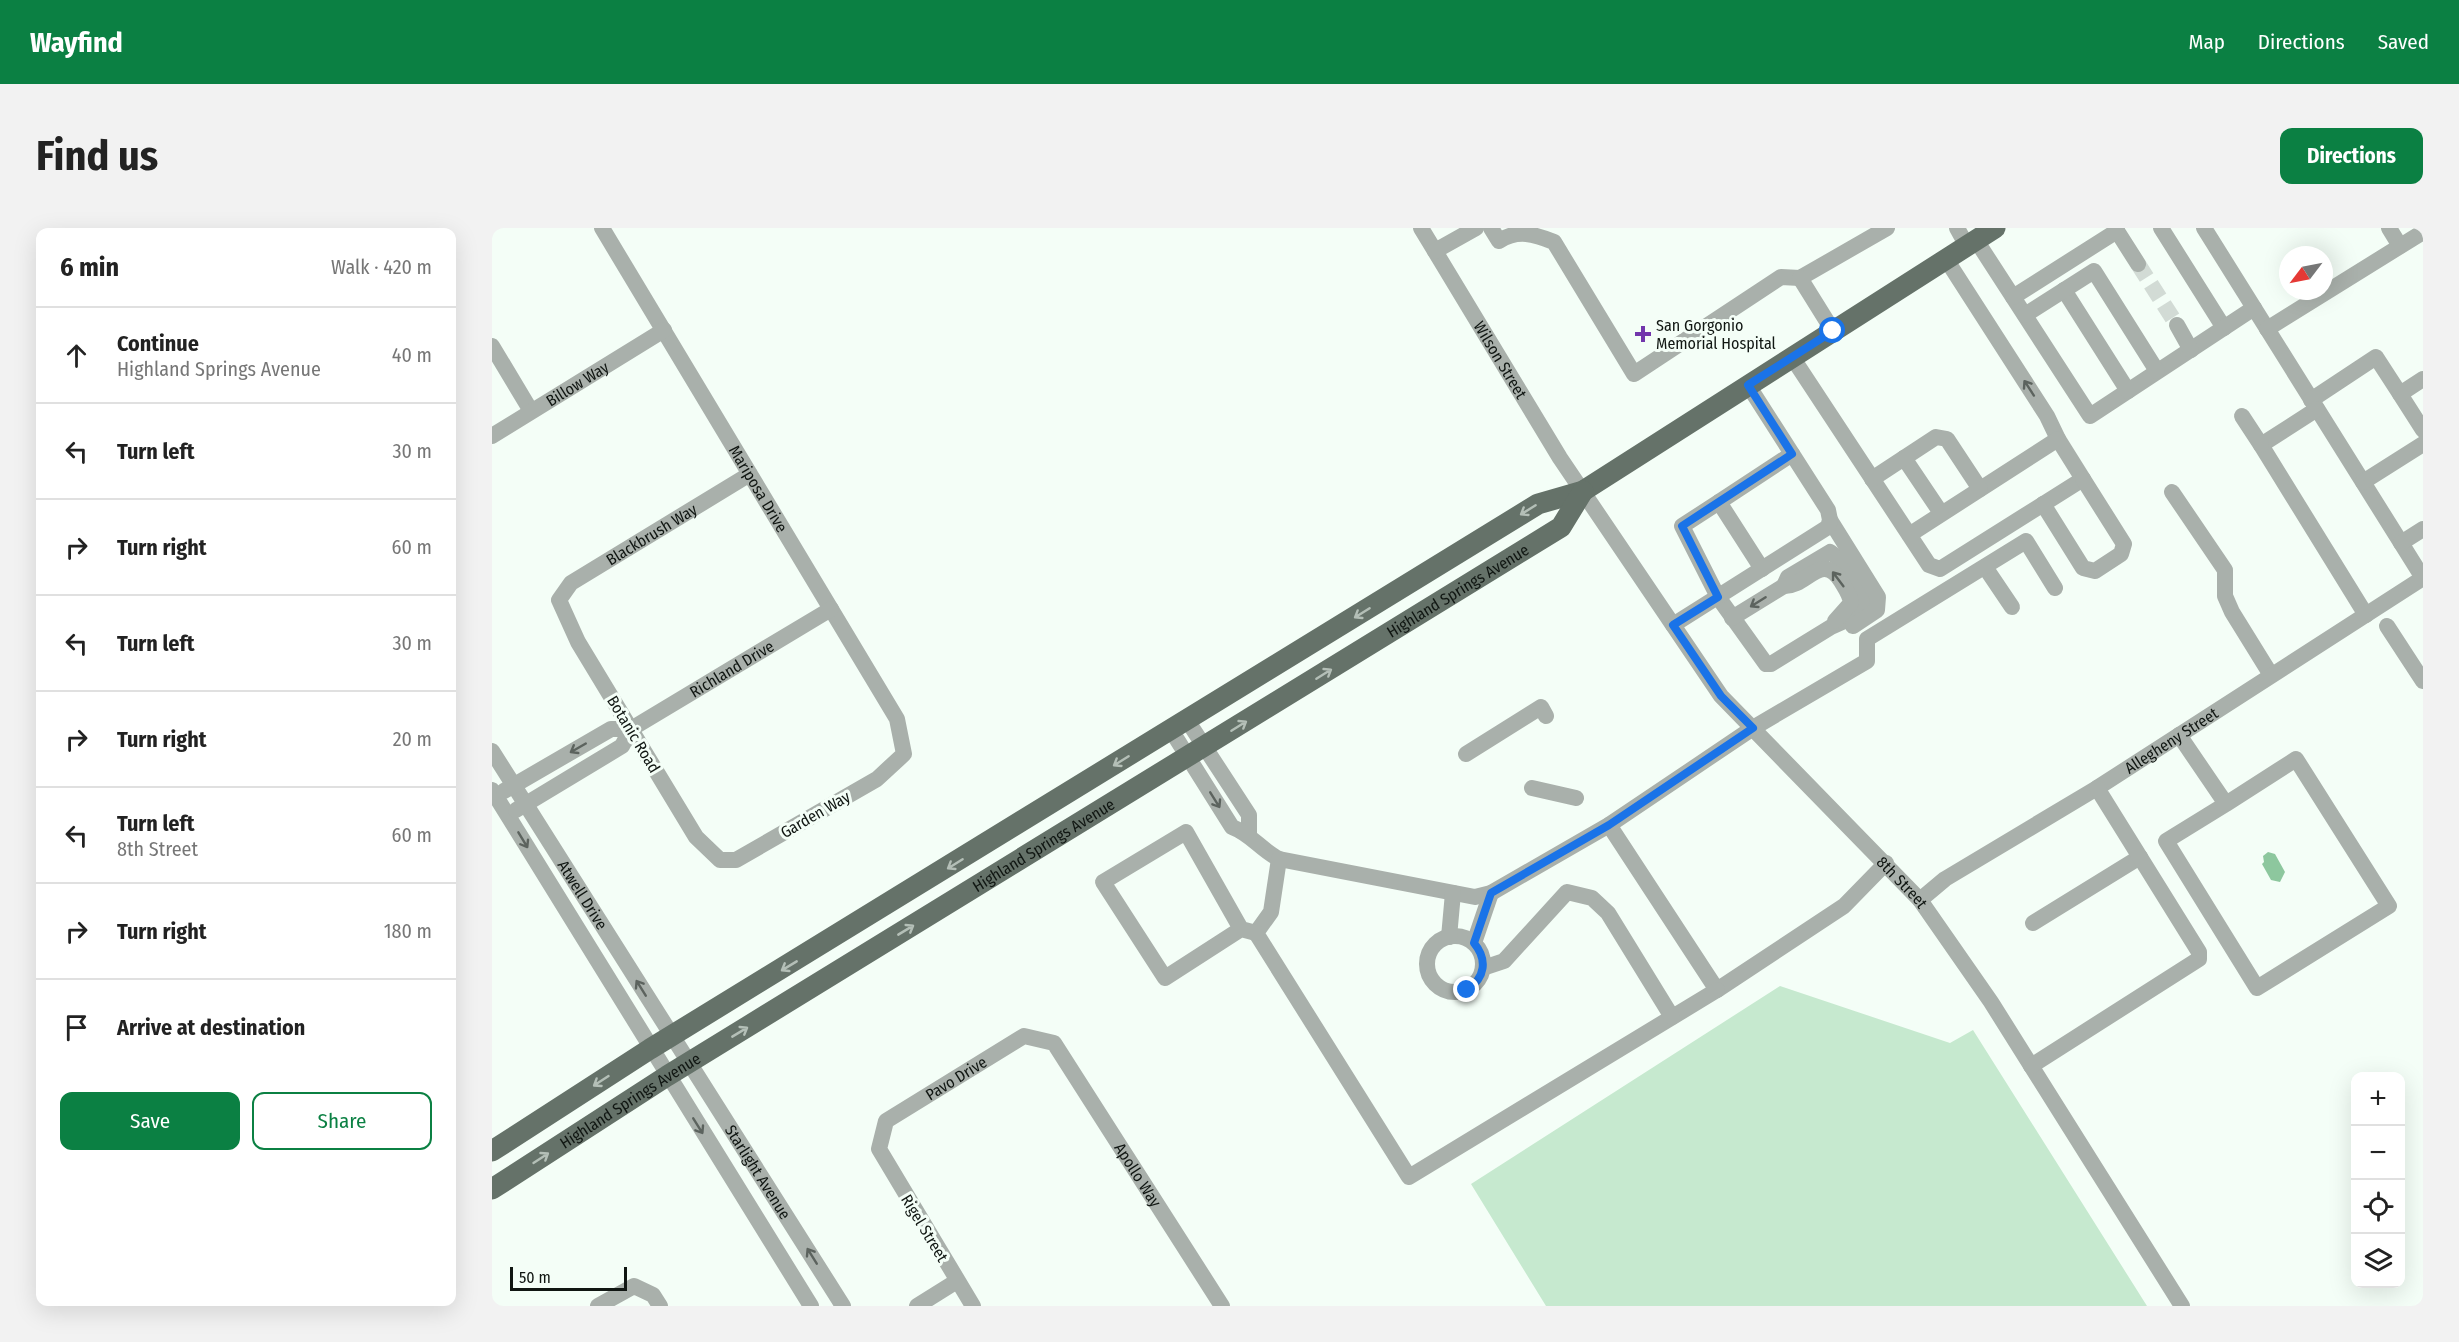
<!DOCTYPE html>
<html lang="en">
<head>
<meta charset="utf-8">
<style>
	body { margin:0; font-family:"Fira Sans Condensed",sans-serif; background:#f2f2f2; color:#222 }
	.controls { position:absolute; right:18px; bottom:18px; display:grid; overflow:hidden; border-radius:12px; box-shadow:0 6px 24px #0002 }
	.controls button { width:54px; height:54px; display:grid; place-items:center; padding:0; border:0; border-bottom:2px solid #e0e0e0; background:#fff; color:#222; font:30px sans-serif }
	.compass { position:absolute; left:1787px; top:18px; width:54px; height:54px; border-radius:50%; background:#fff; box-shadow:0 6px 24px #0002; rotate:238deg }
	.scale { position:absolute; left:18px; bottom:15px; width:117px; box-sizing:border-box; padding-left:6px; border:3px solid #101612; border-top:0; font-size:16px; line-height:21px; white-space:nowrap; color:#101612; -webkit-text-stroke:4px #f4fef7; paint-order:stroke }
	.stop { position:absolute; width:18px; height:18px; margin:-14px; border:4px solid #1a73e8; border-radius:50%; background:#fff }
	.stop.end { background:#1a73e8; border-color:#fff; box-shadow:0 2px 6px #0008 }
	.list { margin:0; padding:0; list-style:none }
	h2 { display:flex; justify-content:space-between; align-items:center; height:78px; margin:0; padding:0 24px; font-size:26px }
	h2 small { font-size:20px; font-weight:400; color:#767676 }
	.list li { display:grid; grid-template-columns:39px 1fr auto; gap:18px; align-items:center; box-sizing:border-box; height:96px; padding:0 24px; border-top:2px solid #e0e0e0 }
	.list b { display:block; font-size:22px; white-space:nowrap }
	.list p { margin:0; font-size:20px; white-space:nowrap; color:#767676 }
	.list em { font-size:20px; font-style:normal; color:#767676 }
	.actions { display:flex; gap:12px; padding:18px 24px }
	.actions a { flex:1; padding:14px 0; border:2px solid #0b8043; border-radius:12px; text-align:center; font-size:21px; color:#0b8043 }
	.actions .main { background:#0b8043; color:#fff }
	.icon { flex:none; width:33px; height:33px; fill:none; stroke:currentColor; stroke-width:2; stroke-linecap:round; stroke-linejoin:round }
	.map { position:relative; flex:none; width:1931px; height:1078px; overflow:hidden; border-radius:12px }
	header { display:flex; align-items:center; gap:36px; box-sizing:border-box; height:84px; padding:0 30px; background:#0b8043; color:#fff }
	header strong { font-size:28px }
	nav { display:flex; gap:33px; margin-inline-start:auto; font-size:21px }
	.intro { display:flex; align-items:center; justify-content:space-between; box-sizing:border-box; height:144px; padding:0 36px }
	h1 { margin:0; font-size:42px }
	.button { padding:15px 27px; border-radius:12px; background:#0b8043; color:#fff; font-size:21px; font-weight:700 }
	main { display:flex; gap:36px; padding:0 36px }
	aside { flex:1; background:#fff; border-radius:12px; box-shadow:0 6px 24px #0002 }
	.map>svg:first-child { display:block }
	.green { fill:#c6e9cf }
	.water { fill:#8dc79e }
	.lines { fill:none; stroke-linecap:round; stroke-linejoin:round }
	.minor-tunnel { stroke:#d2dbd5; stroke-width:16; stroke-dasharray:16 8; stroke-linecap:butt }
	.minor { stroke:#a9b0ab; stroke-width:16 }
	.major { stroke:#657269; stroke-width:21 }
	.oneway { stroke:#5c635e }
	.oneway2 { stroke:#b4bfb7 }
	.route { stroke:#1a73e8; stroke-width:8 }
	.poi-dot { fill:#7236ac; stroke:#f4fef7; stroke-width:2 }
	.labels { text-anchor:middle; stroke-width:6; stroke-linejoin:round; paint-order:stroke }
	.poi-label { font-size:16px; fill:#101612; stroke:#f4fef7; text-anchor:start }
	.street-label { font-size:16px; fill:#101612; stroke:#f4fef7 }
</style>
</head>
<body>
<header>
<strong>Wayfind</strong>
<nav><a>Map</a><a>Directions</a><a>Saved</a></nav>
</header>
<div class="intro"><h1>Find us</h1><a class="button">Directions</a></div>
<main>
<aside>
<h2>6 min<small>Walk · 420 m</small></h2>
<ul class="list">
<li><svg class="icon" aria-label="ahead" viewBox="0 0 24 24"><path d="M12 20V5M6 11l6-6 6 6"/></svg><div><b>Continue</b><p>Highland Springs Avenue</p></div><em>40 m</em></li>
<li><svg class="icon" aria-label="left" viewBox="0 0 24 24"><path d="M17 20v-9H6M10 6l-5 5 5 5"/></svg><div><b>Turn left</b></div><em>30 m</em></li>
<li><svg class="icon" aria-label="right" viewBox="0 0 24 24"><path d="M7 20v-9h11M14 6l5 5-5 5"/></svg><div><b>Turn right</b></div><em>60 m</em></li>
<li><svg class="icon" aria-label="left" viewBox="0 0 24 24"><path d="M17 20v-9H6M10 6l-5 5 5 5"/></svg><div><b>Turn left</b></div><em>30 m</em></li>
<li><svg class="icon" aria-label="right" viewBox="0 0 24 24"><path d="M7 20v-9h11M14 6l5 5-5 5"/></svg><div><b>Turn right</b></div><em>20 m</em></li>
<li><svg class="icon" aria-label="left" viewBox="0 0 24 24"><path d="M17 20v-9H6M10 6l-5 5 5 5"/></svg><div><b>Turn left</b><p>8th Street</p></div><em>60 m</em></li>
<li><svg class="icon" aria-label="right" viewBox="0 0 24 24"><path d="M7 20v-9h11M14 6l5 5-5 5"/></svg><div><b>Turn right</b></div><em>180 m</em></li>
<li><svg class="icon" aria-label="arrive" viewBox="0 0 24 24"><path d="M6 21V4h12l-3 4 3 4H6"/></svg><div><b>Arrive at destination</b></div></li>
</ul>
<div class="actions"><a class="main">Save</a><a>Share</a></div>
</aside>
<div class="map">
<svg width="1931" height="1078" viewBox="0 0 1931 1078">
	<rect width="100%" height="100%" fill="#f4fef7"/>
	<polygon class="green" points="1288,758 1458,815 1481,802 1655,1078 1054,1078 979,956"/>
	<polygon class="water" points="1776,624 1783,626 1793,644 1788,654 1779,652 1770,636 1772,634 1771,628"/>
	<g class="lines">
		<polyline class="minor-tunnel" points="1646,36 1685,97"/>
		<g class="minor">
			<path id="s1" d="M110,0L405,491L412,526L385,551L244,632H228L204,609L86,414L67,372L79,355L258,246"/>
			<path id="s2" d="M929,0L1068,230L1229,468L1428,672L1499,774L1690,1078"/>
			<path d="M999,0L1007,13C1026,1 1042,6 1062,14L1142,146L1289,49L1308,50L1395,0"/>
			<polyline points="1465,0 1475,18"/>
			<polyline points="1669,0 1732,100"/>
			<polyline points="1712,0 1931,350"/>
			<polyline points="1897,0 1908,18"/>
			<polyline points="1625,3 1646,36"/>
			<polyline points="1484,12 1598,188 1762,80"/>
			<polyline points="943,23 984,0"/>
			<polyline points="1454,31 1555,188 1566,211"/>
			<polyline points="1308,50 1341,103"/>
			<polyline points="1572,62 1636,163"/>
			<polyline points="1521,69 1625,3 1624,0"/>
			<polyline points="1533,87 1602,43 1665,143"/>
			<polyline points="1685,97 1699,122"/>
			<polyline points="1775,101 1931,4"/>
			<polyline points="0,118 39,183"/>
			<polyline points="1300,129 1437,337 1448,341 1591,251 1566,211 1417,307"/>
			<polyline points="1908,166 1931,202"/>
			<polyline points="1819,172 1884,129 1908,166 1931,151"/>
			<polyline points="1825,181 1769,217 1874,387"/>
			<polyline points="1750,188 1769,217"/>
			<path id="s3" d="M0,208L172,102"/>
			<polyline points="1412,230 1449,285"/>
			<polyline points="1380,251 1444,209 1455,211 1488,261"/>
			<polyline points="1871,254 1931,216"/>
			<polyline points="1680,264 1733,342 1733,368 1740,384 1779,447"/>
			<polyline points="1227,274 1190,298 1226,369 1274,436 1279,436 1339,399 1357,391 1368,383 1372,371 1353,335 1338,324 1296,349 1292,358"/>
			<polyline points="1551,276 1591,340 1603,343 1629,326 1632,316 1591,251"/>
			<polyline points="1338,292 1386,369 1385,382 1361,398"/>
			<polyline points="1909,315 1931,301"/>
			<polyline points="1493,339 1520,379"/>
			<polyline points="1270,341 1227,274 1300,226"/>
			<path d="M1240,390L1292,358C1315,359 1329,323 1349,353C1353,360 1358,366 1359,375L1343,393"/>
			<polyline points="1181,397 1336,299 1338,292 1336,282 1256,157"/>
			<polyline points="1895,398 1931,453"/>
			<polyline points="695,492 757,587 757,605"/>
			<path d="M679,502L740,599C759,606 768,621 787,631L983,669L999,665L1117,597L1261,500L1375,433V411L1534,313L1563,360"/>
			<polyline points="1687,507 1734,576 1674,613 1765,760 1897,678 1804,531 1734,576"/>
			<path id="s4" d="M0,523L351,1078"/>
			<polyline points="974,526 1049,479 1054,488"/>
			<polyline points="1040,560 1084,570"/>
			<polyline points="0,562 319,1078"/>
			<path id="s5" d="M12,563L119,501H139L339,381"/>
			<polyline points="24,582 130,518 139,501"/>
			<polyline points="1117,597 1225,762 1352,678 1394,635"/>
			<polyline points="787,631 779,684 764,705 917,949 1225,762"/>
			<path id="s6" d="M1428,672L1453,651L1605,560L1931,350"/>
			<polyline points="1541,695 1648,629"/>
			<polyline points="749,701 673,750 611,654 694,604 749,701 764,705"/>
			<circle cx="963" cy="736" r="28"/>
			<polyline points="957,709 961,665"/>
			<polyline points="982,715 999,665"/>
			<polyline points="991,740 1012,733 1075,664 1100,670 1116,685 1180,789"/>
			<polyline points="1539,838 1707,731 1707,724 1605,560"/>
			<polyline points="106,1078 142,1058 161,1067 168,1078"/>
			<polyline points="425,1078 465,1053"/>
			<path id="s7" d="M481,1078L387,921L394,893L532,808L562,815L730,1078"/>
		</g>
		<g class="major">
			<polyline points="0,923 158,821 1046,276 1091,263 1503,0"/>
			<path id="s8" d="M0,961L175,848L1069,299L1091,263"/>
		</g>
	</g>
	<defs><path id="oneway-shaft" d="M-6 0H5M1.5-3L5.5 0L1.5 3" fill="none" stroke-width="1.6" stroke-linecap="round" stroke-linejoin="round" transform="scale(1.5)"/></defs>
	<g class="oneway">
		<use href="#oneway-shaft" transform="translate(1537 160) rotate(-123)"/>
		<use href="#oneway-shaft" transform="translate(1346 351) rotate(-127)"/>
		<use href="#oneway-shaft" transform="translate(1266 374) rotate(148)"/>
		<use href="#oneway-shaft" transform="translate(86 520) rotate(150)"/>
		<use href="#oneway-shaft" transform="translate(723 572) rotate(58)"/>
		<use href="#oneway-shaft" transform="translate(31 612) rotate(59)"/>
		<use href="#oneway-shaft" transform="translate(149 760) rotate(-122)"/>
		<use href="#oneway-shaft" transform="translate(206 898) rotate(58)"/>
		<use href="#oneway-shaft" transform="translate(320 1028) rotate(-122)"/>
	</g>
	<g class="oneway2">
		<use href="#oneway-shaft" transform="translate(1036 282) rotate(148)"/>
		<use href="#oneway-shaft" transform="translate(870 385) rotate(148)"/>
		<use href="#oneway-shaft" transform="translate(832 446) rotate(-32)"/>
		<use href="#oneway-shaft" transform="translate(747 498) rotate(-32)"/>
		<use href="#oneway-shaft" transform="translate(629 533) rotate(148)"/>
		<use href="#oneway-shaft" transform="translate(463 636) rotate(148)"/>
		<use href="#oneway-shaft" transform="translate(414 702) rotate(-31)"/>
		<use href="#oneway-shaft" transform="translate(297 738) rotate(149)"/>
		<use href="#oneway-shaft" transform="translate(248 804) rotate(-31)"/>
		<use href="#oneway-shaft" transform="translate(109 853) rotate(147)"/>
		<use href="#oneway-shaft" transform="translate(49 930) rotate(-33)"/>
	</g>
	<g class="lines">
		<path class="route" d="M975,762C993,750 996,732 982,715L999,665L1117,597L1261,500L1229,468L1181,397L1226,369L1190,298L1300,226L1256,157L1341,103"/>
	</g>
	<path class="poi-dot" d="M1148 97h6v6h6v6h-6v6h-6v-6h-6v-6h6z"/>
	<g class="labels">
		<g class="poi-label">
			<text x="1164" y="103">San Gorgonio<tspan x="1164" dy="18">Memorial Hospital</tspan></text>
		</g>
		<g class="street-label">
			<text dy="6" stroke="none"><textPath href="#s2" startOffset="154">Wilson Street</textPath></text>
			<text dy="6" stroke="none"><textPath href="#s3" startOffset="100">Billow Way</textPath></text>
			<text dy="6" stroke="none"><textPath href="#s1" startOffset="304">Mariposa Drive</textPath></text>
			<text dy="6" stroke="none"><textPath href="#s1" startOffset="1246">Blackbrush Way</textPath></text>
			<text dy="6" stroke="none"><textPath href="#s8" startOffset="1136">Highland Springs Avenue</textPath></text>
			<text dy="6" stroke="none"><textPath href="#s5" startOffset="261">Richland Drive</textPath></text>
			<text transform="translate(142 506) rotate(59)" y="6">Botanic Road</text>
			<text dy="6" stroke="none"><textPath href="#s6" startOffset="298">Allegheny Street</textPath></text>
			<text transform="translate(323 586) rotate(-30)" y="6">Garden Way</text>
			<text dy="6" stroke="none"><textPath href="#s8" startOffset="650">Highland Springs Avenue</textPath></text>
			<text dy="6" stroke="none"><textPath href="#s2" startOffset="816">8th Street</textPath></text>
			<text dy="6" stroke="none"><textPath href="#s4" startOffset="170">Atwell Drive</textPath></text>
			<text dy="6" stroke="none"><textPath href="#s7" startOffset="294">Pavo Drive</textPath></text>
			<text dy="6" stroke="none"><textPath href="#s8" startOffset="164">Highland Springs Avenue</textPath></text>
			<text dy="6" stroke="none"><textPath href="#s4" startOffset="498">Starlight Avenue</textPath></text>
			<text dy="6" stroke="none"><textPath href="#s7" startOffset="561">Apollo Way</textPath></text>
			<text transform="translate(433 1000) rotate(59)" y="6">Rigel Street</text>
		</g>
	</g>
</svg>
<div class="controls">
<button>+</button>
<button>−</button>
<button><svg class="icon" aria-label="locate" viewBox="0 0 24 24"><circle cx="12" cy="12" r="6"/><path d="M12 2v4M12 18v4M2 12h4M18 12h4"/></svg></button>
<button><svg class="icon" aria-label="layers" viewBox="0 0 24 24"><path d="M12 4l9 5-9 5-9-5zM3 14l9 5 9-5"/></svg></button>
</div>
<svg class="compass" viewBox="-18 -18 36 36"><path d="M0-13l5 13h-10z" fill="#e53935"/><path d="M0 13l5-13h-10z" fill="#767676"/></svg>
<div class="scale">50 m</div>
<div class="stop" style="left:1341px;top:103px"></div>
<div class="stop end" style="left:975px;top:762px"></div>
</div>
</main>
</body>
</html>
